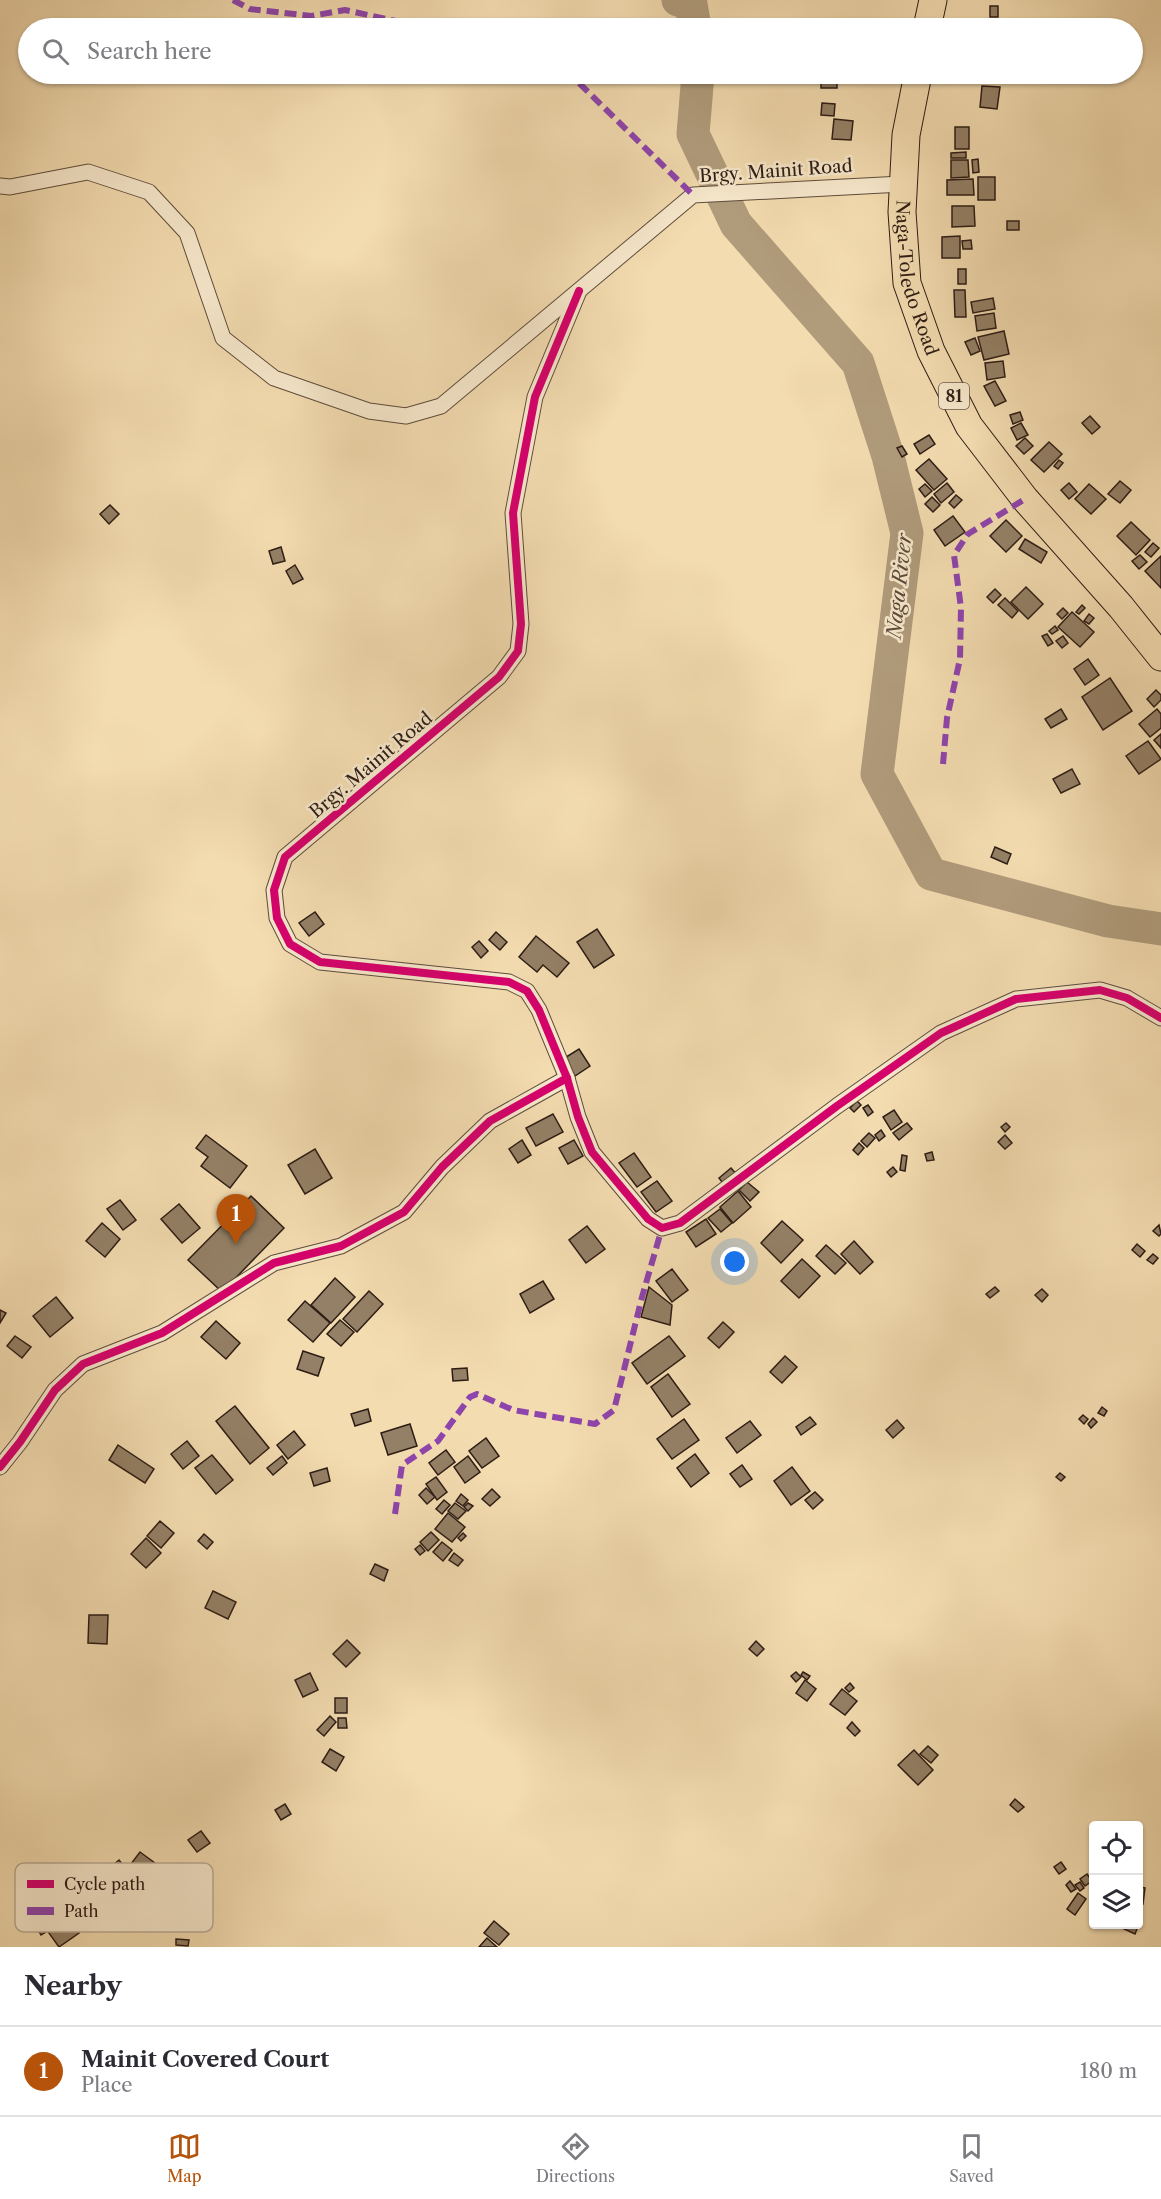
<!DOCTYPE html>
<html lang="en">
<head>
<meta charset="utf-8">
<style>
	body { margin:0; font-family:"Libre Caslon Text",serif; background:#f7f7f7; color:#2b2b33 }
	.controls { position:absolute; right:18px; bottom:18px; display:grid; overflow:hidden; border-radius:6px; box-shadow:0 2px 4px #0004 }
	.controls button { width:54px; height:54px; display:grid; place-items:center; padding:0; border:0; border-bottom:2px solid #e1e1e2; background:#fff; color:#2b2b33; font:30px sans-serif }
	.you { position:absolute; left:735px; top:1262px; width:21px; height:21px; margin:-15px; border:4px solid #fff; border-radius:50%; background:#1a73e8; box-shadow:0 0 0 9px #1a73e833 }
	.badge { display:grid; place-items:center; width:39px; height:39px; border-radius:50%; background:#b45309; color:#fff; font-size:20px; font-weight:700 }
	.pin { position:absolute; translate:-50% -50px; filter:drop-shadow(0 2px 3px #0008) }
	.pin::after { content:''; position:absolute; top:32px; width:21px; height:18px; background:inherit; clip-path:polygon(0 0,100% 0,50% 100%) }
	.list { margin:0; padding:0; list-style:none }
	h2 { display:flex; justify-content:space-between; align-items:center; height:78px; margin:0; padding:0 24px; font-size:26px }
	h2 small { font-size:20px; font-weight:400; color:#7c7c81 }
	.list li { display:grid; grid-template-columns:39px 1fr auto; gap:18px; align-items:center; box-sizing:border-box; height:90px; padding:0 24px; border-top:2px solid #e1e1e2 }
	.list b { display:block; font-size:22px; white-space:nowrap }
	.list p { margin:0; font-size:20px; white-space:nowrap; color:#7c7c81 }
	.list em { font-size:20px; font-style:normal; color:#7c7c81 }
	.icon { flex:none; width:33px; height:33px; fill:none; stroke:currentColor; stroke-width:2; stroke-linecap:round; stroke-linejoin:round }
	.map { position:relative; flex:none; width:1161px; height:1947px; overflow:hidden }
	.search { position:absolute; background:#fff; box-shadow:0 2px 4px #0004; left:18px; right:18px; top:18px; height:66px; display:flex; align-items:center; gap:15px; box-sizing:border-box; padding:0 21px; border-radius:33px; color:#7c7c81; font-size:22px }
	.sheet { height:168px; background:#fff }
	nav { display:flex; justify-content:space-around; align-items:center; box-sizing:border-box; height:84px; border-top:2px solid #e1e1e2; background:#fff; font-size:16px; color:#7c7c81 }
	nav a { display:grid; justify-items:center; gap:3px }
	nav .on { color:#b45309 }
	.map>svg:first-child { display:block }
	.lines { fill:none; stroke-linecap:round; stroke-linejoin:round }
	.river { stroke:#b09b7b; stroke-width:33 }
	.building { fill:#948066; stroke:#2d1c15; stroke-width:1.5 }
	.street-casing { stroke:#5e4c3c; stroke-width:17 }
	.highway-casing { stroke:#2d1c15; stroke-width:29 }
	.street { stroke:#f7e8cc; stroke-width:15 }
	.highway { stroke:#f3dcb0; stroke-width:27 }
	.quiet { stroke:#8e44ad; stroke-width:6; stroke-dasharray:12 6; stroke-linecap:butt }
	.cycleway-casing { stroke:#f7e8cc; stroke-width:11 }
	.cycleway { stroke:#d6006c; stroke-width:8 }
	.labels { text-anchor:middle; stroke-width:5; stroke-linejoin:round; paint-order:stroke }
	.shield { fill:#f7e8cc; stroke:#6a594c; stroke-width:1.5 }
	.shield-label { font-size:16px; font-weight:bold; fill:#2d1c15 }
	.street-label { font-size:18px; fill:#2d1c15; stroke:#f7e8cc }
	.water-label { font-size:20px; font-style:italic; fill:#5b4839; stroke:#f7e8cc }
	.key { fill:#f7e8cc; stroke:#baab95; stroke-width:1.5 }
	.key-label { font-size:16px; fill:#2d1c15 }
</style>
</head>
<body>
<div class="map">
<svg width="1161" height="1947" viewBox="0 0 1161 1947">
	<rect width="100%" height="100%" fill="#f3dcb0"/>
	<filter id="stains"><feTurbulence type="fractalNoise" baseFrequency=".00333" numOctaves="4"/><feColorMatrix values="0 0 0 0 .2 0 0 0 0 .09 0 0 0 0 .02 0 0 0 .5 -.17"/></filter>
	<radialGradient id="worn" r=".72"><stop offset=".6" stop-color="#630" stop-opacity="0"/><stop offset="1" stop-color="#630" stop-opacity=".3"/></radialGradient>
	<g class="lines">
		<g class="river">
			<polyline points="678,0 691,4 695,28"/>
			<polyline points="698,74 693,134 736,224 858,363 888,456 907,533 877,774 931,874 1108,921 1161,929"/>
		</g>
	</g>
	<g class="building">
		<rect x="990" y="6" width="8" height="11"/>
		<rect x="821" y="74" width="16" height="14"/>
		<polygon points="986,74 1005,74 1004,79 985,76"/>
		<polygon points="1019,74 1038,74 1038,82 1018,82"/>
		<polygon points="982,86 1000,87 997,109 980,107"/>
		<polygon points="822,103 835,104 834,116 821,115"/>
		<polygon points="834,119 853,121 851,140 832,139"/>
		<rect x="955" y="127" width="14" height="22"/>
		<polygon points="966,152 966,158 951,158 951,153"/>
		<polygon points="978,159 979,172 973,173 972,160"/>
		<polygon points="951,160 968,160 969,177 951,178"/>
		<rect x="978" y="177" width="17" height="23"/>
		<polygon points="973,179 974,195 947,195 947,180"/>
		<polygon points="952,206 974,206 975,226 952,227"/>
		<rect x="1007" y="221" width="12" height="9"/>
		<polygon points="960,236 960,258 942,258 942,237"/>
		<polygon points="971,240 972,249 963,249 962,241"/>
		<rect x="958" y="269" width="8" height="15"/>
		<polygon points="954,290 965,290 966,317 955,317"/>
		<polygon points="993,298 995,309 973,313 971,302"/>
		<polygon points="994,313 996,328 977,331 975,316"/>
		<polygon points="1004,331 1009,354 984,360 978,337"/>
		<polygon points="975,338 980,351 971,355 965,342"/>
		<polygon points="1003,361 1005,377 987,380 985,363"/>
		<polygon points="995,381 1006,401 995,406 984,386"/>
		<polygon points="1020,412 1023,420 1013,424 1010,415"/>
		<polygon points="1090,416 1100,427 1092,434 1082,423"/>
		<polygon points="1021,423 1028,435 1017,440 1011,428"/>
		<polygon points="929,435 935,444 920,454 914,444"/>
		<polygon points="1025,438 1033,446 1024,454 1016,446"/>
		<polygon points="1049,442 1062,454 1044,472 1031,460"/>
		<polygon points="902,446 907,454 902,457 897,448"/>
		<polygon points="929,459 947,479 934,490 916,470"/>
		<polygon points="1059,460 1063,463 1058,469 1054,466"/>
		<polygon points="1120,481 1131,490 1120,503 1108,494"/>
		<polygon points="947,483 954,492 941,503 934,494"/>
		<polygon points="1069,483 1077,492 1069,499 1061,490"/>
		<polygon points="925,484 932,491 925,497 919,489"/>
		<polygon points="1089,484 1106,499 1091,514 1075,499"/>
		<polygon points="956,495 962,500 954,508 949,503"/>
		<polygon points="932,497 940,505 933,512 925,504"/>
		<polygon points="110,505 119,514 109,524 100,514"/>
		<polygon points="953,516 965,532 945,546 934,530"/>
		<polygon points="1006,520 1022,536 1006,552 990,536"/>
		<polygon points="1131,522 1150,540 1136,555 1117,536"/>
		<polygon points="1025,539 1047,552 1041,563 1019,549"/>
		<polygon points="1153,543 1159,548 1151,557 1145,552"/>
		<polygon points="281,547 285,561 273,564 269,551"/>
		<polygon points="1140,555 1147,562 1139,569 1132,561"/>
		<polygon points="1161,556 1161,588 1145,571"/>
		<polygon points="295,565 303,579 293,584 286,571"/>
		<polygon points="1026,587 1043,604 1028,619 1011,602"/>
		<polygon points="995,589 1001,595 993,603 987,597"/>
		<polygon points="1005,598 1018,611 1012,618 998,605"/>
		<polygon points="1082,605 1085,608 1079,614 1076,612"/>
		<polygon points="1063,608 1068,613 1062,619 1057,614"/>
		<polygon points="1072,612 1094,632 1080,647 1058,627"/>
		<polygon points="1089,614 1094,618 1089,624 1084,621"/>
		<polygon points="1055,626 1058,630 1052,634 1049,631"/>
		<polygon points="1047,634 1053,643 1048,646 1042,636"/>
		<polygon points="1063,636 1068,643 1062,648 1056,641"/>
		<polygon points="1088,659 1099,675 1085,685 1074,669"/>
		<polygon points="1110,678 1132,711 1103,730 1082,697"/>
		<polygon points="1156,690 1161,695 1161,700 1154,707 1147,699"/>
		<polygon points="1061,709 1067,719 1051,728 1045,719"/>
		<polygon points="1157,709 1161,714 1161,728 1150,737 1139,724"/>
		<polygon points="1161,734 1161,748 1154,740"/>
		<polygon points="1148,741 1161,759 1139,774 1126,756"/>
		<polygon points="1072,769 1080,784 1061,793 1053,779"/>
		<polygon points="995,847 1011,854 1007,864 991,857"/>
		<polygon points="315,912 324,924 309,936 299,923"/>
		<polygon points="597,929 614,955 594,968 577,942"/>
		<polygon points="496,932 507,942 500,950 489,940"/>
		<polygon points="536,936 569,963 557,977 543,965 537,972 519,957"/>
		<polygon points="479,941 488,951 481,958 472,947"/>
		<polygon points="579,1049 590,1066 575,1076 563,1059"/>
		<polygon points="857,1101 861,1105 854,1112 850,1108"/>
		<polygon points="868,1105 873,1112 868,1116 863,1108"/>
		<polygon points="894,1110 902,1122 891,1130 883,1117"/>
		<polygon points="553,1114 563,1132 536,1146 526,1128"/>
		<polygon points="907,1123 912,1129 899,1140 893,1133"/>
		<polygon points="1006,1123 1010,1127 1005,1132 1001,1127"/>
		<polygon points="881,1130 885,1136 879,1141 875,1135"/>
		<polygon points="869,1133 875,1138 867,1147 861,1141"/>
		<polygon points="206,1135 247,1166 230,1188 201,1166 208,1157 196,1148"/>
		<polygon points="1005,1135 1012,1143 1005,1149 998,1142"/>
		<polygon points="522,1140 531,1155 518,1163 509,1149"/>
		<polygon points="574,1140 583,1156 568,1164 559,1148"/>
		<polygon points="859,1143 864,1148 858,1155 853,1150"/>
		<polygon points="315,1149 332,1178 305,1194 288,1165"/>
		<polygon points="932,1152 934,1160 927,1161 925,1154"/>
		<polygon points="634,1153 651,1177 637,1187 619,1163"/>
		<polygon points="902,1155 907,1156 905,1171 900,1170"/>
		<polygon points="893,1167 897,1172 891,1177 887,1172"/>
		<polygon points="731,1168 738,1176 726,1187 719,1178"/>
		<polygon points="657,1181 672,1201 656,1212 641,1192"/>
		<polygon points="747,1182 759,1192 750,1201 739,1190"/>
		<polygon points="738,1191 751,1207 733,1223 720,1207"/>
		<polygon points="251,1196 284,1228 222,1292 188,1260"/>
		<polygon points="120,1200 136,1220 123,1230 107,1209"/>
		<polygon points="179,1204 200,1228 182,1243 161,1219"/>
		<polygon points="720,1209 732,1223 721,1232 708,1218"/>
		<polygon points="706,1219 716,1234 696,1247 686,1232"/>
		<polygon points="782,1221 803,1240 781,1263 761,1243"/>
		<polygon points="102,1223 120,1239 105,1257 86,1241"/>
		<polygon points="1159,1225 1161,1234 1159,1236 1153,1231"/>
		<polygon points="587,1226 605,1249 586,1263 569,1240"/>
		<polygon points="854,1241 873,1262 860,1274 841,1254"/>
		<polygon points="1137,1244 1145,1251 1140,1257 1132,1250"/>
		<polygon points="826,1245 846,1263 835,1274 816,1256"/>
		<polygon points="1153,1254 1158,1258 1153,1264 1147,1260"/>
		<polygon points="802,1259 820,1276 799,1298 781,1281"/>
		<polygon points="672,1269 688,1290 672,1302 656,1281"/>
		<polygon points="335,1278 355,1297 331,1323 311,1305"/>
		<polygon points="543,1281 554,1299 530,1313 520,1294"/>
		<polygon points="649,1287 672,1305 670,1325 641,1317"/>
		<polygon points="995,1287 999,1291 990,1298 986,1294"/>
		<polygon points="1042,1289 1048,1295 1042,1302 1035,1295"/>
		<polygon points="369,1291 383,1304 357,1332 343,1319"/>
		<polygon points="56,1297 73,1318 50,1337 33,1316"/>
		<polygon points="305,1301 330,1323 313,1342 288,1320"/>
		<polygon points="0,1310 6,1313 0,1323"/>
		<polygon points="340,1320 354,1332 341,1346 327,1334"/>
		<polygon points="216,1321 240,1343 226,1359 201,1337"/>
		<polygon points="723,1322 734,1332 719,1348 708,1338"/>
		<polygon points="15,1336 31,1347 22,1358 7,1346"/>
		<polygon points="669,1336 685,1356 647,1384 632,1363"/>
		<polygon points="303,1351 324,1358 318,1376 297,1369"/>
		<polygon points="785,1356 797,1367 782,1383 770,1372"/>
		<polygon points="467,1368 468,1380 453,1381 452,1369"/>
		<polygon points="668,1374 690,1404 672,1417 651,1387"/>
		<polygon points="235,1406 269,1448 250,1464 216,1421"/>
		<polygon points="1102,1407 1107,1411 1104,1416 1098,1413"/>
		<polygon points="368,1409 371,1421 355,1426 351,1414"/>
		<polygon points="1083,1415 1088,1419 1084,1424 1079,1419"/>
		<polygon points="810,1417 816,1424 801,1435 796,1427"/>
		<polygon points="1093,1418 1097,1422 1091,1428 1088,1424"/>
		<polygon points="684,1419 699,1440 672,1459 657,1439"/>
		<polygon points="897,1420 904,1428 893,1438 886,1430"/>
		<polygon points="750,1421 761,1435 737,1453 726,1438"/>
		<polygon points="410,1424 417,1446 388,1455 381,1433"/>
		<polygon points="294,1431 305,1445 288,1459 277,1445"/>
		<polygon points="486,1438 499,1456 482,1468 469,1451"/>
		<polygon points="187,1441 199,1456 183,1469 171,1454"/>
		<polygon points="118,1445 154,1469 145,1483 109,1460"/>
		<polygon points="446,1450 455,1462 438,1475 429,1463"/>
		<polygon points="695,1454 709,1473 691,1487 677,1468"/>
		<polygon points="212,1455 233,1480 216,1494 195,1468"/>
		<polygon points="282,1456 287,1463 273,1475 267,1468"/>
		<polygon points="468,1456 480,1472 465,1483 454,1467"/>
		<polygon points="742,1465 752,1479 740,1487 730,1474"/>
		<polygon points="792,1467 810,1491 791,1505 774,1481"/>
		<polygon points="327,1468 330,1481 314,1486 310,1473"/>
		<polygon points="1060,1473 1065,1477 1061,1481 1056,1477"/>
		<polygon points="436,1477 447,1492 437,1500 426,1484"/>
		<polygon points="426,1488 435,1497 427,1504 419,1495"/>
		<polygon points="492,1489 500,1497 490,1506 482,1499"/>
		<polygon points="815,1492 823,1500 813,1509 805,1500"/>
		<polygon points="461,1494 468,1500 463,1506 456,1501"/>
		<polygon points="444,1500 450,1505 442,1514 436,1509"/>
		<polygon points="455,1503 466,1511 458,1519 448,1511"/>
		<polygon points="468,1503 473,1506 468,1511 464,1507"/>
		<polygon points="448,1513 465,1527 452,1542 435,1529"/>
		<polygon points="160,1521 174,1533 161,1548 147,1536"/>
		<polygon points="431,1532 439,1540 428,1551 420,1542"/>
		<polygon points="463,1533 466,1536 461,1541 458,1538"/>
		<polygon points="204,1534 213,1542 207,1549 198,1541"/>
		<polygon points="146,1538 161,1553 146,1568 131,1554"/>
		<polygon points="442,1542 452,1550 443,1561 433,1552"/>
		<polygon points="420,1545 425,1551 420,1555 415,1549"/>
		<polygon points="454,1553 463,1560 458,1566 449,1560"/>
		<polygon points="375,1564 388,1570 384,1581 370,1574"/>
		<polygon points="213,1591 236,1602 228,1619 205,1608"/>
		<polygon points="89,1615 108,1615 107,1644 88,1643"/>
		<polygon points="347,1640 360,1653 346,1667 333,1654"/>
		<polygon points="756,1641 764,1649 757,1656 749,1649"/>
		<polygon points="796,1672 801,1677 796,1682 791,1676"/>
		<polygon points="803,1672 810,1676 807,1680 801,1675"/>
		<polygon points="310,1673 318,1690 303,1697 295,1680"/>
		<polygon points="805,1680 816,1689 807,1701 796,1693"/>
		<polygon points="850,1683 854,1688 849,1692 845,1688"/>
		<polygon points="842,1689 857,1701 845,1715 830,1704"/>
		<rect x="335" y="1698" width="12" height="15"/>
		<polygon points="330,1716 336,1722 324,1736 317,1730"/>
		<polygon points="338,1718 346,1718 347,1728 338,1728"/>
		<polygon points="852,1722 860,1731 855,1736 847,1728"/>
		<polygon points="928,1746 938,1755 931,1763 920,1754"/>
		<polygon points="330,1749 344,1757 336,1771 322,1762"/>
		<polygon points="914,1750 933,1770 918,1785 898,1765"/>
		<polygon points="1015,1799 1024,1807 1018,1812 1010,1805"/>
		<polygon points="285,1804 291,1814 281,1820 275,1810"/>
		<polygon points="201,1831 210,1843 197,1852 188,1840"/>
		<polygon points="140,1852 163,1869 130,1911 108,1894"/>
		<polygon points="119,1860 125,1868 119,1873 113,1865"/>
		<polygon points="1061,1862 1066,1869 1059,1874 1054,1867"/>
		<polygon points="1087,1874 1092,1881 1085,1886 1080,1879"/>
		<polygon points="1070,1881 1076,1889 1071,1892 1066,1885"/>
		<polygon points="1080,1882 1084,1888 1080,1891 1075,1885"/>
		<polygon points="1138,1887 1145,1888 1143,1904 1138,1903"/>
		<polygon points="1078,1893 1086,1899 1075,1915 1067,1909"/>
		<polygon points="66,1914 79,1933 59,1947 46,1929"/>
		<polygon points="1138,1918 1141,1919 1135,1934 1120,1927 1121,1924 1138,1924"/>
		<polygon points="494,1921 509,1934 499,1945 484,1933"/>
		<polygon points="42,1925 46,1932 41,1935 37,1928"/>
		<polygon points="487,1938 497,1947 479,1947"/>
		<polygon points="176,1939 189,1940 188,1946 176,1945"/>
	</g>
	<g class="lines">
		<defs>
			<g id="street">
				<polyline points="0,186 10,187 88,172 149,192 187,233 223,338 274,378 369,411 406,416 441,406 693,195 902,184"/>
				<polyline points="567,1078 539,1010 527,991 509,982 320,962 290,944 277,918 274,890 285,857 499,677 518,651 521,624 513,513 535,397 579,291"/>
				<polyline points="0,1467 20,1442 55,1390 83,1364 162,1333 274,1263 341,1246 404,1212 442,1167 490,1121 567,1078 578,1117 592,1152 648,1219 662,1228 680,1223 837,1106 941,1033 1016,999 1100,990 1127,998 1161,1018"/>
			</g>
			<g id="highway">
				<polyline points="927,28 933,0"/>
				<path id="s1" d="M918,74L906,135L902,212L907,283L931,351L969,426L1025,499L1121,607L1161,657"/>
			</g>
		</defs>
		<use href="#street" class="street-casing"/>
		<use href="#highway" class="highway-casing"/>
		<use href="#street" class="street"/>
		<use href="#highway" class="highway"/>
		<g class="quiet">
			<polyline points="233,0 250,9 311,16 345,10 428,28"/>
			<polyline points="564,74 577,81 693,195"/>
			<polyline points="943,764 947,718 960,659 961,608 954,555 968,534 1025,499"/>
			<polyline points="395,1514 402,1465 438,1441 470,1397 477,1394 513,1410 595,1424 614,1410 642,1297 662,1228"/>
		</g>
		<defs>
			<g id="cycleway">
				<polyline points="567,1078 539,1010 527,991 509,982 320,962 290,944 277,918 274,890 285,857 499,677 518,651 521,624 513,513 535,397 579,291"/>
				<polyline points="0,1467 20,1442 55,1390 83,1364 162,1333 274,1263 341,1246 404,1212 442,1167 490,1121 567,1078 578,1117 592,1152 648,1219 662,1228 680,1223 837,1106 941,1033 1016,999 1100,990 1127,998 1161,1018"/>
			</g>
		</defs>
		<use href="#cycleway" class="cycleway-casing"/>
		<use href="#cycleway" class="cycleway"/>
	</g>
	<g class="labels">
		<rect class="shield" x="939" y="383" width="30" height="26" rx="4.5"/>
		<g class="shield-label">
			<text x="954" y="402">81</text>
		</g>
		<g class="street-label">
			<text transform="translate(776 171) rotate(-4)" y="6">Brgy. Mainit Road</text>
			<text dy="6" stroke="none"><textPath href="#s1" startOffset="207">Naga-Toledo Road</textPath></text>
			<text transform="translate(371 765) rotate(-40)" y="6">Brgy. Mainit Road</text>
		</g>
		<g class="water-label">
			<text transform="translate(899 586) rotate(-84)" y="7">Naga River</text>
		</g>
	</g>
	<rect x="15" y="1863" width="198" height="69" rx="9" class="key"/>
	<rect x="27" y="1880" width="27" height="8" fill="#d6006c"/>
	<rect x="27" y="1907" width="27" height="8" fill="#8e44ad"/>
	<g class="key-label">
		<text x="64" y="1890">Cycle path</text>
		<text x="64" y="1917">Path</text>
	</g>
	<rect width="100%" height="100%" filter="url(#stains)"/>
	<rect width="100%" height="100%" fill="url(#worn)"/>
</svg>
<div class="controls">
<button><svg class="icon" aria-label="locate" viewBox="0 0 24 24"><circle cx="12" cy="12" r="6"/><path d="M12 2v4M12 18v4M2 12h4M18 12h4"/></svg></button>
<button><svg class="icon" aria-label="layers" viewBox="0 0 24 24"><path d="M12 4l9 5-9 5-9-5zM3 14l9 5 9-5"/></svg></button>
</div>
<div class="you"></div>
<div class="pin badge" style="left:236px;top:1244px">1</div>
<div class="search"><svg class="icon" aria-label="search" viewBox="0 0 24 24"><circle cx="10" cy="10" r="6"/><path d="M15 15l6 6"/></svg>Search here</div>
</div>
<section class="sheet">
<h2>Nearby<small></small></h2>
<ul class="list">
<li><span class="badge">1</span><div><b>Mainit Covered Court</b><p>Place</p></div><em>180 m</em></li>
</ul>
</section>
<nav>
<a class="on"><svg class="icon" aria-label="map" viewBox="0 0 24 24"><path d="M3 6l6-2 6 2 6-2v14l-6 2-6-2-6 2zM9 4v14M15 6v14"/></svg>Map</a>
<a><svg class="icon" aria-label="directions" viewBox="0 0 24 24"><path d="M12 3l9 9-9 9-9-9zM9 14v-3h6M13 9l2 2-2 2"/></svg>Directions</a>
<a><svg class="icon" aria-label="saved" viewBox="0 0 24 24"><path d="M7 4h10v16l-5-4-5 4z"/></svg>Saved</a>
</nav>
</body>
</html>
